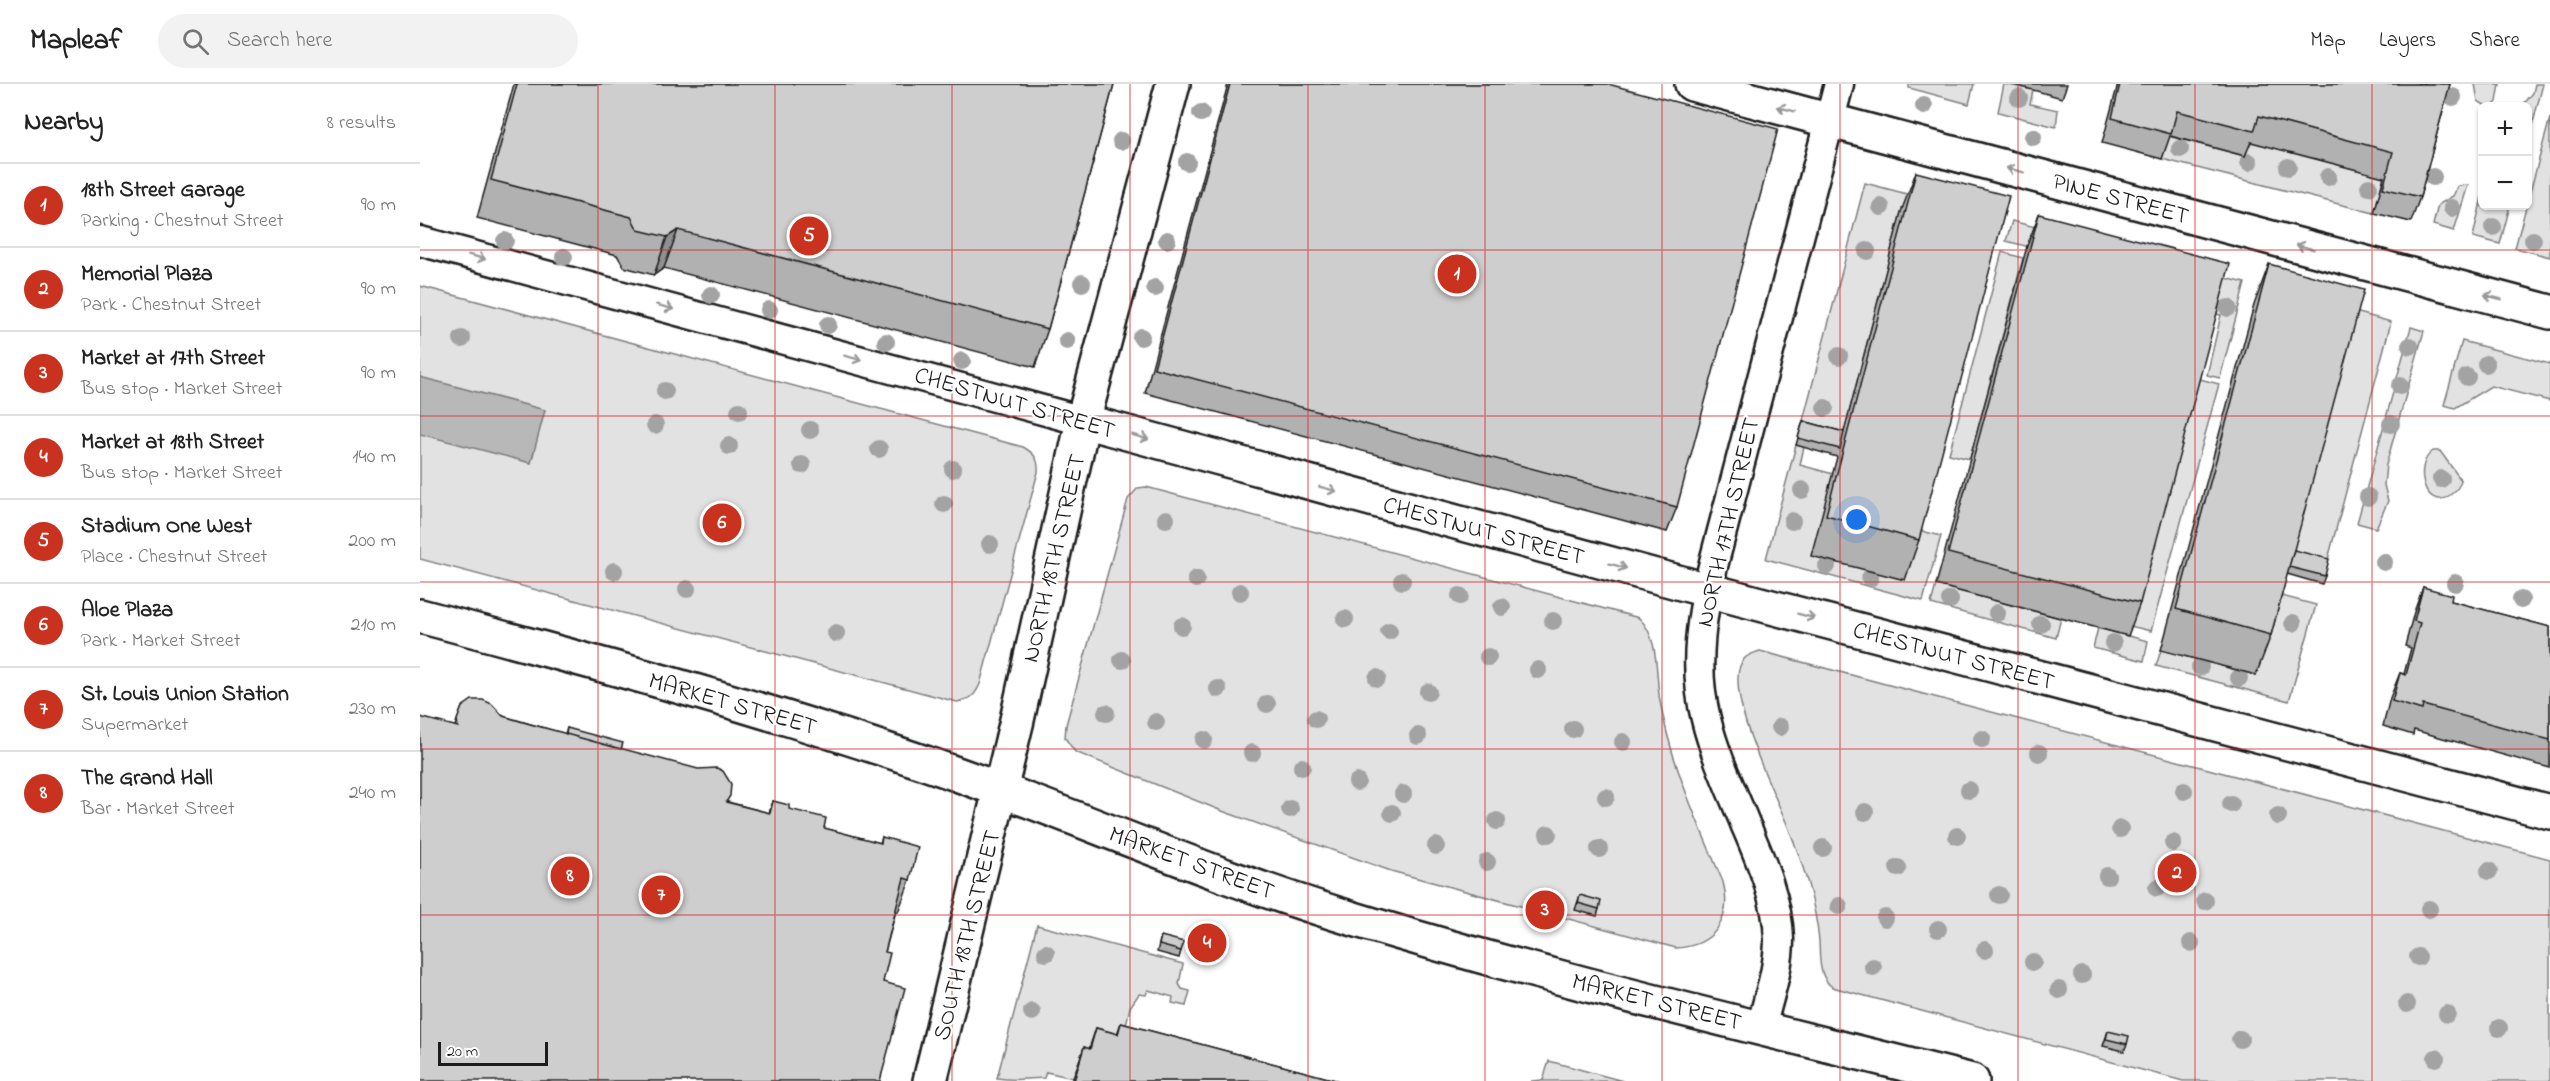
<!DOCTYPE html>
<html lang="en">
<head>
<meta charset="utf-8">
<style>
	body { margin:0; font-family:"Indie Flower",sans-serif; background:#f2f2f2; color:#222 }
	.controls { position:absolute; right:18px; top:18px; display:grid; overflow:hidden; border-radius:9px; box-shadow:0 2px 4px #0004 }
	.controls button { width:54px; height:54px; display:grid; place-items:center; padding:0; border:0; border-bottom:2px solid #e0e0e0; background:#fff; color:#222; font:30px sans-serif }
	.scale { position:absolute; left:18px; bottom:15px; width:110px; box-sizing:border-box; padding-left:6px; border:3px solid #1c1c1c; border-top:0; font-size:16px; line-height:21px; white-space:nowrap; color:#1c1c1c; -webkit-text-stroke:4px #fff; paint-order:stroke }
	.you { position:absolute; left:1437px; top:436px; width:21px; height:21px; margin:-15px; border:4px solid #fff; border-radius:50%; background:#1a73e8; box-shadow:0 0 0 9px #1a73e833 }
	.badge { display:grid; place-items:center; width:39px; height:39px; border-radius:50%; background:#c8321e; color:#fff; font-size:20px; font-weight:700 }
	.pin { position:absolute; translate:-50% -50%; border:3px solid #fff; box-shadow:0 2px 6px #0006 }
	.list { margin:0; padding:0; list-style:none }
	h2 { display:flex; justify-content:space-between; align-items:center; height:78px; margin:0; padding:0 24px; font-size:26px }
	h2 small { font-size:20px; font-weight:400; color:#767676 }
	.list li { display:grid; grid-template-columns:39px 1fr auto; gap:18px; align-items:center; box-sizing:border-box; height:84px; padding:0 24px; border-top:2px solid #e0e0e0 }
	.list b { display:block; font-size:22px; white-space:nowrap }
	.list p { margin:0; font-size:20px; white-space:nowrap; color:#767676 }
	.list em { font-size:20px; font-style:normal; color:#767676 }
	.icon { flex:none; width:33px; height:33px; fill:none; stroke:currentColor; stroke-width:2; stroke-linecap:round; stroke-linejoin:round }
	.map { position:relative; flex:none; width:2130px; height:997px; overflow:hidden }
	header { display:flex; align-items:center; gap:36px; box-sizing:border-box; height:84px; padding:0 30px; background:#fff; border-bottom:2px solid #e0e0e0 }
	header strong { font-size:28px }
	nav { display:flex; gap:33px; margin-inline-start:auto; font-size:21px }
	.search { width:420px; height:54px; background:#f2f2f2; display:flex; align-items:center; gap:15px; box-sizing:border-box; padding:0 21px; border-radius:33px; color:#767676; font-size:22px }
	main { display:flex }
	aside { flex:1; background:#fff }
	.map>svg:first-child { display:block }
	.green { fill:#e2e2e2; stroke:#7f7f7f; stroke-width:1.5 }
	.water { fill:#b8b8b8; stroke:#7a7a7a; stroke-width:1.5 }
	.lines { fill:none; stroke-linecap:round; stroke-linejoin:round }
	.street-casing { stroke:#1c1c1c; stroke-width:33 }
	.secondary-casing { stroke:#1c1c1c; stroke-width:38 }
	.primary-casing { stroke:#1c1c1c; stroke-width:38 }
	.street { stroke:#fff; stroke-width:28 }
	.secondary { stroke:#fff; stroke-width:33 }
	.primary { stroke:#fff; stroke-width:33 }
	.tree { fill:#a3a3a3 }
	.wall { fill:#b1b1b1; stroke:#1c1c1c; stroke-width:1.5 }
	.shaded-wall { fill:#909090; stroke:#1c1c1c; stroke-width:1.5 }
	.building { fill:#cecece; stroke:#1c1c1c; stroke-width:1.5 }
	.oneway { stroke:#999 }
	.grid { fill:none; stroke:#d62828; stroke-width:1.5; stroke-opacity:0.55 }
	.labels { text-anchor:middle; stroke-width:4.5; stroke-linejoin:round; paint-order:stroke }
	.street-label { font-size:24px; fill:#1c1c1c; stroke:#fff }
</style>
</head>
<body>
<header>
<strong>Mapleaf</strong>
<div class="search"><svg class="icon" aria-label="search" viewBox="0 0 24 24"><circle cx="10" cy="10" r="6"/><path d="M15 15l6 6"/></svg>Search here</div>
<nav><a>Map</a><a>Layers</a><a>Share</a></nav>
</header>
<main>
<aside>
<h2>Nearby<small>8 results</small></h2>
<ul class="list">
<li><span class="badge">1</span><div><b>18th Street Garage</b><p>Parking · Chestnut Street</p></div><em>90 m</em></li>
<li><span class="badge">2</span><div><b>Memorial Plaza</b><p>Park · Chestnut Street</p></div><em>90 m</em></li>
<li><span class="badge">3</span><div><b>Market at 17th Street</b><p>Bus stop · Market Street</p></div><em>90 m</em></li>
<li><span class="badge">4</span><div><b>Market at 18th Street</b><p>Bus stop · Market Street</p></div><em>140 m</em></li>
<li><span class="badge">5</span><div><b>Stadium One West</b><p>Place · Chestnut Street</p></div><em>200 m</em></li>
<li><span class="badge">6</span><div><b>Aloe Plaza</b><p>Park · Market Street</p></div><em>210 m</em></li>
<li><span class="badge">7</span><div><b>St. Louis Union Station</b><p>Supermarket</p></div><em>230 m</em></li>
<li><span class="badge">8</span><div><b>The Grand Hall</b><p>Bar · Market Street</p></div><em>240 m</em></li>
</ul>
</aside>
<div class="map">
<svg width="2130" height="997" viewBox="0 0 2130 997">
	<rect width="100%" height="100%" fill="#fff"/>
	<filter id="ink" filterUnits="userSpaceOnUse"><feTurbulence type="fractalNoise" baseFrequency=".0167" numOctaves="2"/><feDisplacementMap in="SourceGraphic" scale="12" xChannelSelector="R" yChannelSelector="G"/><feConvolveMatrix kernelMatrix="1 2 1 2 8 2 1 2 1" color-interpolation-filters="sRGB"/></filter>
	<g filter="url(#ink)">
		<g class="green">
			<polygon points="1489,0 1554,0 1549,20 1489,4"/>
			<polygon points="1584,0 1613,6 1610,20 1638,26 1636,43 1578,28"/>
			<polygon points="2055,0 2080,0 2077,18 2073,22 2066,22 2058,17"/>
			<polygon points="2115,0 2123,0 2108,58 2108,22 2102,22 2113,9"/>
			<polygon points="2130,34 2130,173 2095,164"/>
			<polygon points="1748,52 1825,72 1830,57 1964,93 1954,129 1742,75"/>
			<polygon points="1445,99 1518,118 1481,129 1422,355 1381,344"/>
			<polygon points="2048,101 2034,147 2013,141 2018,121 2033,112 2038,102"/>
			<polygon points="2062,113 2062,122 2090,122 2080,160 2053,153"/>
			<polygon points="1592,137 1642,150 1636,170 1586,157"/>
			<polygon points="1679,160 1825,199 1800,294 1787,291 1801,231 1794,230"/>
			<polygon points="1582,168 1603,174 1550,375 1529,370"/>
			<path d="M0,202L603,363C614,369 619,375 618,388L560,600C555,612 550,616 537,618L0,475Z"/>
			<polygon points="1921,224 1971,238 1906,483 1868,472"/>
			<polygon points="1991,243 2004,247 1966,381 1964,401 1968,417 1956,444 1937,439"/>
			<polygon points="2042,257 2130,280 2130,317 2071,302 2035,324 2024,321"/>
			<polygon points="1776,294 1799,300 1731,547 1710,542"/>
			<polygon points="1376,361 1384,363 1380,381 1413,390 1498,446 1521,452 1503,517 1346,475"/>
			<path d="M2013,367H2020L2041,396C2040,403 2036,407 2030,411C2005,429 1992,381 2013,367Z"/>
			<path d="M726,403L1219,534C1240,554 1235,590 1240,617C1251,680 1278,739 1303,798C1313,835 1294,862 1256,864L971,787L802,727L655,668L645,654L646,641L708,415L718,404Z"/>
			<polygon points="1516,501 1641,534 1636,554 1511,520"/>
			<polygon points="1858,511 1896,521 1869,617 1736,582 1741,566 1836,591"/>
			<polygon points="1678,544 1728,557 1724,577 1673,564"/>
			<path d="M1340,567L2130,775V997H1763L1412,903C1398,892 1400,874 1399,857C1395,816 1382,776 1366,738C1354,708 1300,602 1324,575C1328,570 1335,569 1340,567Z"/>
			<path d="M617,841L763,880L759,900L762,905L770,907L766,922L752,919L753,913L728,906L726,911L719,910L710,923L705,946L653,994L626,988L624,994C608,995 593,997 577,994Z"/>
			<polygon points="1129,977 1203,997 1111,997 1123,996"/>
		</g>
		<polygon class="water" points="0,293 125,326 111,379 0,350"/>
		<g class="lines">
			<defs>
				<g id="street">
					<polyline points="0,157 663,337"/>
					<path d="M1341,944C1348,915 1359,885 1359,855C1358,816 1341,777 1326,742C1312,707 1295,672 1286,635C1272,581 1282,527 1295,474L1419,0"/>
				</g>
				<g id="secondary">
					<polyline points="1272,0 2130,228"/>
					<polyline points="663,337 1287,506 2130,728"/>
					<polyline points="510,997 597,636 663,337 753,0"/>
				</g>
				<path id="primary" d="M0,532C178,579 357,627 531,688C667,736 799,795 937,836C1140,898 1347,945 1552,997"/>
			</defs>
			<use href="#street" class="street-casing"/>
			<use href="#secondary" class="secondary-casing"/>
			<use href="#primary" class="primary-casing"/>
			<use href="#street" class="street"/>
			<use href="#secondary" class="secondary"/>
			<use href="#primary" class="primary"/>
		</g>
		<g class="tree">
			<circle cx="2033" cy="13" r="9"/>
			<circle cx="1599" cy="14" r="9"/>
			<circle cx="1504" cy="22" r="9"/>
			<circle cx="781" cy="29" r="9"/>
			<circle cx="1613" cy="53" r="9"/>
			<circle cx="701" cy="57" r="9"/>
			<circle cx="1760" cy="65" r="9"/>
			<circle cx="767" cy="78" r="9"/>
			<circle cx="1829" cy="78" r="9"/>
			<circle cx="1868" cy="83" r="9"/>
			<circle cx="1908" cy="93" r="9"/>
			<circle cx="2013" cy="93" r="9"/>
			<circle cx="1949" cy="103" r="9"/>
			<circle cx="1461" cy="123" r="9"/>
			<circle cx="2032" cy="124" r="9"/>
			<circle cx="2073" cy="143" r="9"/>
			<circle cx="747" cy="156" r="9"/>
			<circle cx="2113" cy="156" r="9"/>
			<circle cx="85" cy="157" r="9"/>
			<circle cx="1447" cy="167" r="9"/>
			<circle cx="144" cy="173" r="9"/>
			<circle cx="662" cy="199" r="9"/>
			<circle cx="735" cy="204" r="9"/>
			<circle cx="291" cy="211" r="9"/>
			<circle cx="1808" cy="224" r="9"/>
			<circle cx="349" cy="226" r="9"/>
			<circle cx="408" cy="241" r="9"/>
			<circle cx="721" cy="253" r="9"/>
			<circle cx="42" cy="255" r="9"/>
			<circle cx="647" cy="257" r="9"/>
			<circle cx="466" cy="258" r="9"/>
			<circle cx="1990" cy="262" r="9"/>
			<circle cx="1419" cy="272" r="9"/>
			<circle cx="542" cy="277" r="9"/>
			<circle cx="2066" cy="280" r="9"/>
			<circle cx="2047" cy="293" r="9"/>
			<circle cx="1980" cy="302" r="9"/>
			<circle cx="245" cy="307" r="9"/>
			<circle cx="1405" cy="324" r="9"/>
			<circle cx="319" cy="327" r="9"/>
			<circle cx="1971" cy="340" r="9"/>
			<circle cx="235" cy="341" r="9"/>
			<circle cx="390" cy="346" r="9"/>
			<circle cx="309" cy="362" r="9"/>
			<circle cx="459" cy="365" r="9"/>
			<circle cx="382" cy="381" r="9"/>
			<circle cx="533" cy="385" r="9"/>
			<circle cx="2021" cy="395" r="9"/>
			<circle cx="1382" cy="406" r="9"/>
			<circle cx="1948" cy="413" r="9"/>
			<circle cx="524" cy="420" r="9"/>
			<circle cx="746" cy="435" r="9"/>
			<circle cx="1372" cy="437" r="9"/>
			<circle cx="570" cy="460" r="9"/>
			<circle cx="1964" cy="478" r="9"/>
			<circle cx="1407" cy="482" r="9"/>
			<circle cx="194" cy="487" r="9"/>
			<circle cx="1450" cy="494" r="9"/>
			<circle cx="776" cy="495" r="9"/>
			<circle cx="982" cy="497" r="9"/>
			<circle cx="2035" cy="499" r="9"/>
			<circle cx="267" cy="505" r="9"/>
			<circle cx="820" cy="508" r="9"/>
			<circle cx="1040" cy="512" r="9"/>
			<circle cx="1530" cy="516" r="9"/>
			<circle cx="2101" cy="516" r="9"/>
			<circle cx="1082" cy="523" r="9"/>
			<circle cx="1577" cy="529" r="9"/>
			<circle cx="925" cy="535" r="9"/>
			<circle cx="1133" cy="537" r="9"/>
			<circle cx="1873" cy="539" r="9"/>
			<circle cx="1621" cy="540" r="9"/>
			<circle cx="762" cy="542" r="9"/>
			<circle cx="969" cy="547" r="9"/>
			<circle cx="416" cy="549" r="9"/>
			<circle cx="1693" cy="559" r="9"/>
			<circle cx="1068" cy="573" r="9"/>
			<circle cx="702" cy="576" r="9"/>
			<circle cx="1780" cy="583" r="9"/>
			<circle cx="1118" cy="586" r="9"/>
			<circle cx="957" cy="594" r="9"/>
			<circle cx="1819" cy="594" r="9"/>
			<circle cx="798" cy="605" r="9"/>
			<circle cx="1008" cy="608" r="9"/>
			<circle cx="847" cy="620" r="9"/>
			<circle cx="686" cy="629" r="9"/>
			<circle cx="896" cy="635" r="9"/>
			<circle cx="736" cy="638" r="9"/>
			<circle cx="1360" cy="643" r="9"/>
			<circle cx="1153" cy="645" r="9"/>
			<circle cx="998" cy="652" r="9"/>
			<circle cx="1562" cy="655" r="9"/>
			<circle cx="784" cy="656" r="9"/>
			<circle cx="1203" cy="658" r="9"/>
			<circle cx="832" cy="669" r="9"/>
			<circle cx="1619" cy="669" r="9"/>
			<circle cx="882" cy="683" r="9"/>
			<circle cx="937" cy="698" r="9"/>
			<circle cx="1549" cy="706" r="9"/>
			<circle cx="1764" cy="707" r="9"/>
			<circle cx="983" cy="710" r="9"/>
			<circle cx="1186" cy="713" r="9"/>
			<circle cx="1811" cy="720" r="9"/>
			<circle cx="870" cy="725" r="9"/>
			<circle cx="1445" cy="728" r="9"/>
			<circle cx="972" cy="729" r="9"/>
			<circle cx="1858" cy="732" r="9"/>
			<circle cx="1077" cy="737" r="9"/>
			<circle cx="1700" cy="745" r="9"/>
			<circle cx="1128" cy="750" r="9"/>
			<circle cx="1537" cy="752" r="9"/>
			<circle cx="1753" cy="759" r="9"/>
			<circle cx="1016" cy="762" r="9"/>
			<circle cx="1403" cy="764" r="9"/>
			<circle cx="1179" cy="765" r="9"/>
			<circle cx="1067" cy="778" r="9"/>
			<circle cx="1478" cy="784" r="9"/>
			<circle cx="2069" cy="787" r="9"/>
			<circle cx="1687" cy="792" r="9"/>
			<circle cx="1737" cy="804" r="9"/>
			<circle cx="1579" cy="811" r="9"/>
			<circle cx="1785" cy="817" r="9"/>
			<circle cx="1419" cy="822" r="9"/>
			<circle cx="2009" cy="825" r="9"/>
			<circle cx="1465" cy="834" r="9"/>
			<circle cx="1518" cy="845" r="9"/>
			<circle cx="1771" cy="859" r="9"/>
			<circle cx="1565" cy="866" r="9"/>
			<circle cx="626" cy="869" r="9"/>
			<circle cx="1998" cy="873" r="9"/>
			<circle cx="1613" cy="878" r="9"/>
			<circle cx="1453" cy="883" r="9"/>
			<circle cx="1662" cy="891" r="9"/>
			<circle cx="1639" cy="906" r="9"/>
			<circle cx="1987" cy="920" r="9"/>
			<circle cx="612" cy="928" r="9"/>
			<circle cx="2027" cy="930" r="9"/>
			<circle cx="2079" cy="944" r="9"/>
			<circle cx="1820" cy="955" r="9"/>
			<circle cx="2016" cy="974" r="9"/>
		</g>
		<g class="wall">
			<polygon points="94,0 694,0 628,245 615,283 244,184 234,191 204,183 197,171 57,134"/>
			<polygon points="808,0 1188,0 1257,423 1247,448 725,309"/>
			<polygon points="1591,0 1647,0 1642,14"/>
			<polygon points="1698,0 2030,0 2000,113 1991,138 1954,129 1964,93 1831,58 1825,72 1750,52 1742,75 1682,59"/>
			<polygon points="1496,88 1499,456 1485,496 1391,472 1417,373 1376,361 1383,337 1424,348 1481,128"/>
			<polygon points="1619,130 1720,519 1708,552 1516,501 1607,162"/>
			<polygon points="1849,180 1874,466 1905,492 1902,500 1867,490 1851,551 1836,591 1741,566 1834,221"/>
			<polygon points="2003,503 2031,517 2130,543 2130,684 1994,646 1993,651 1963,642 1970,614 1980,589 1984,590 1991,564 1985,562 1994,528"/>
			<polygon points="42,623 83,632 145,650 147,644 201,665 308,718 349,729 353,717 404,744 460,759 462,753 490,796 478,828 476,827 465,868 463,898 35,642"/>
			<polygon points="1160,811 1179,825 1177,832 1155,826"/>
			<polygon points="741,852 761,867 759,874 737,868"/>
			<polygon points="701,939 919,997 652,997 664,963 669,965 676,944 697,950"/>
			<polygon points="1688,947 1707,960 1704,967 1683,962"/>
		</g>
		<polygon class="shaded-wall" points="258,146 244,184 234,191 247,153"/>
		<g class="building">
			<polygon points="97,0 694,0 628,245 258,146 247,153 218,146 211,133 71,96"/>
			<polygon points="810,0 1188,0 1358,45 1257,423 734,284"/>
			<polygon points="1700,0 2030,0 2000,113 1963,104 1973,68 1839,32 1834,47 1757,27 1751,50 1692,34"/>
			<polygon points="1496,88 1589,112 1499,456 1406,431"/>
			<polygon points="1619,130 1810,180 1720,519 1528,469"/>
			<polygon points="1849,180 1944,206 1851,551 1756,525"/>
			<polygon points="1383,337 1424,348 1420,365 1378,354"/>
			<polygon points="1874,466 1909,475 1905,492 1869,483"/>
			<polygon points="2003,503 2032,511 2031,517 2130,543 2130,656 2003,621 2002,626 1972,617 1980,589 1986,591 2000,539 1994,537"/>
			<polygon points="52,616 63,616 72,620 83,632 110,640 278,685 297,684 303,687 311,700 310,712 306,718 350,729 353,717 369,721 369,725 406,734 404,744 461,759 462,753 498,763 490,796 484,794 465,868 470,869 463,898 485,904 460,997 0,997 0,633 38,643 37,636 42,623"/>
			<polygon points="147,644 203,659 201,665 146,650"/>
			<polygon points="1160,811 1181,817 1179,825 1158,819"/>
			<polygon points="741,852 764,858 761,867 739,861"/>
			<polygon points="701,939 919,997 654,997 664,963 670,965 676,944 698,950"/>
			<polygon points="1688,947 1709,952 1707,960 1686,955"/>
		</g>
		<defs><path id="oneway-shaft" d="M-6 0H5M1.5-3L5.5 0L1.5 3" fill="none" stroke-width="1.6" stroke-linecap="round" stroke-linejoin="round" transform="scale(1.5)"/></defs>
		<g class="oneway">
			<use href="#oneway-shaft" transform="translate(1366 25) rotate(-165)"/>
			<use href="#oneway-shaft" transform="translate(1595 86) rotate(-165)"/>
			<use href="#oneway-shaft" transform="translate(1885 163) rotate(-165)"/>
			<use href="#oneway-shaft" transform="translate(57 173) rotate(15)"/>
			<use href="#oneway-shaft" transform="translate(2073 213) rotate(-165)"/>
			<use href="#oneway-shaft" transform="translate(245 223) rotate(15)"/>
			<use href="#oneway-shaft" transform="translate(433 274) rotate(15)"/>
			<use href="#oneway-shaft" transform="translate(720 353) rotate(16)"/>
			<use href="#oneway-shaft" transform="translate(908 405) rotate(15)"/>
			<use href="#oneway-shaft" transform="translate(1198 482) rotate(15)"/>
			<use href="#oneway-shaft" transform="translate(1386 532) rotate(15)"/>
		</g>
	</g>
	<path class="grid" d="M178,0V997M355,0V997M532,0V997M710,0V997M888,0V997M1065,0V997M1242,0V997M1420,0V997M1598,0V997M1775,0V997M1952,0V997M0,166H2130M0,332H2130M0,498H2130M0,665H2130M0,831H2130"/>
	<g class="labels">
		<g class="street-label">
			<text transform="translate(1701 114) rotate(15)" y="8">PINE STREET</text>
			<text transform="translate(595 318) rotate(16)" y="8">CHESTNUT STREET</text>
			<text transform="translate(1307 438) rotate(-77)" y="8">NORTH 17TH STREET</text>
			<text transform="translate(1064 446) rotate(15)" y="8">CHESTNUT STREET</text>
			<text transform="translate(633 474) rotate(-77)" y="8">NORTH 18TH STREET</text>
			<text transform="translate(1534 571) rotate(15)" y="8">CHESTNUT STREET</text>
			<text transform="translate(313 619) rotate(16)" y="8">MARKET STREET</text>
			<text transform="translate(772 778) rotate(20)" y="8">MARKET STREET</text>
			<text transform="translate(546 851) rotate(-76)" y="8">SOUTH 18TH STREET</text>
			<text transform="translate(1237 917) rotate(14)" y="8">MARKET STREET</text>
		</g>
	</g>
</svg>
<div class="controls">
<button>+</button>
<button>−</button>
</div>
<div class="scale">20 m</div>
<div class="you"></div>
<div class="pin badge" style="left:1037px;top:190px">1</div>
<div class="pin badge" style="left:1757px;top:789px">2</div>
<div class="pin badge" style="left:1125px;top:826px">3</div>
<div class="pin badge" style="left:787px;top:859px">4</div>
<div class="pin badge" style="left:389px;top:152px">5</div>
<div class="pin badge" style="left:302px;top:439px">6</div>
<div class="pin badge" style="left:241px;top:811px">7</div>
<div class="pin badge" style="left:150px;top:792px">8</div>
</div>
</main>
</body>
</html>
